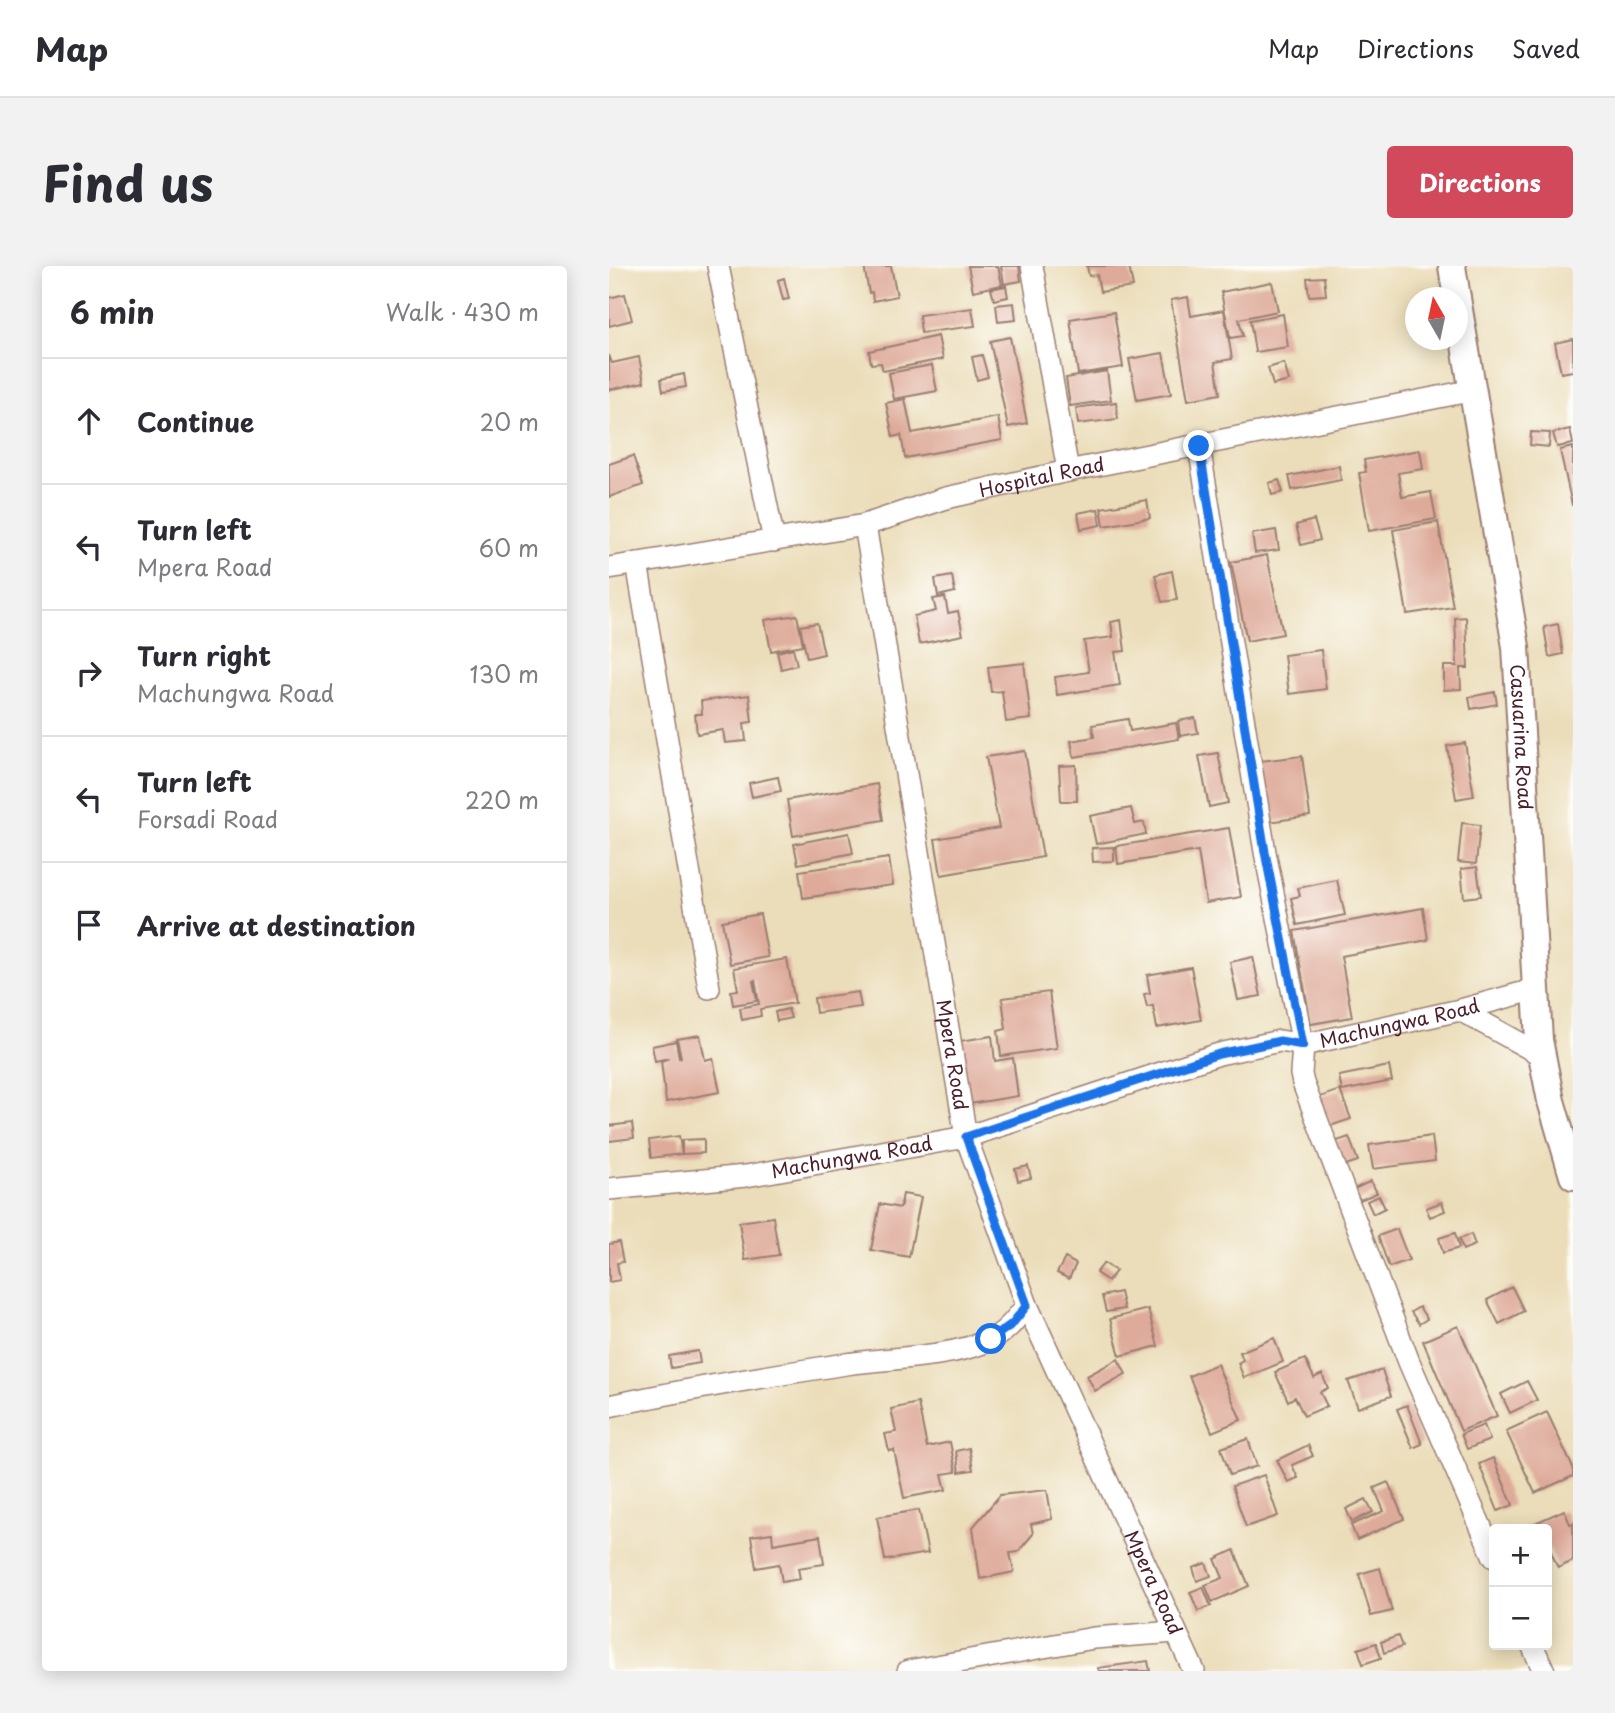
<!DOCTYPE html>
<html lang="en">
<head>
<meta charset="utf-8">
<style>
	body { margin:0; font-family:"Playpen Sans",sans-serif; background:#f2f2f3; color:#2b2b33 }
	.controls { position:absolute; right:21px; bottom:21px; display:grid; overflow:hidden; border-radius:7px; box-shadow:0 4px 18px #0003 }
	.controls button { width:63px; height:63px; display:grid; place-items:center; padding:0; border:0; border-bottom:2px solid #e1e1e2; background:#fff; color:#2b2b33; font:35px sans-serif }
	.compass { position:absolute; left:796px; top:21px; width:63px; height:63px; border-radius:50%; background:#fff; box-shadow:0 4px 18px #0003; rotate:351deg }
	.stop { position:absolute; width:21px; height:21px; margin:-16px; border:5px solid #1a73e8; border-radius:50%; background:#fff }
	.stop.end { background:#1a73e8; border-color:#fff; box-shadow:0 2px 7px #0008 }
	.list { margin:0; padding:0; list-style:none }
	h2 { display:flex; justify-content:space-between; align-items:center; height:91px; margin:0; padding:0 28px; font-size:30px }
	h2 small { font-size:23px; font-weight:400; color:#7c7c81 }
	.list li { display:grid; grid-template-columns:46px 1fr auto; gap:21px; align-items:center; box-sizing:border-box; height:126px; padding:0 28px; border-top:2px solid #e1e1e2 }
	.list b { display:block; font-size:26px; white-space:nowrap }
	.list p { margin:0; font-size:23px; white-space:nowrap; color:#7c7c81 }
	.list em { font-size:23px; font-style:normal; color:#7c7c81 }
	.icon { flex:none; width:38px; height:38px; fill:none; stroke:currentColor; stroke-width:2; stroke-linecap:round; stroke-linejoin:round }
	.map { position:relative; flex:none; width:964px; height:1405px; overflow:hidden; border-radius:7px }
	header { display:flex; align-items:center; gap:42px; box-sizing:border-box; height:98px; padding:0 35px; background:#fff; border-bottom:2px solid #e1e1e2 }
	header strong { font-size:33px }
	nav { display:flex; gap:38px; margin-inline-start:auto; font-size:24px }
	.intro { display:flex; align-items:center; justify-content:space-between; box-sizing:border-box; height:168px; padding:0 42px }
	h1 { margin:0; font-size:49px }
	.button { padding:18px 32px; border-radius:7px; background:#d1495b; color:#fff; font-size:24px; font-weight:700 }
	main { display:flex; gap:42px; padding:0 42px }
	aside { flex:1; background:#fff; border-radius:7px; box-shadow:0 4px 18px #0003 }
	.map>svg:first-child { display:block }
	.building { fill:#deaa9a }
	.lines { fill:none; stroke-linecap:round; stroke-linejoin:round }
	.minor-casing { stroke:#9a7e72; stroke-width:24 }
	.tertiary-casing { stroke:#9a7e72; stroke-width:30 }
	.minor { stroke:#fff; stroke-width:21 }
	.tertiary { stroke:#fff; stroke-width:26 }
	.route { stroke:#1a73e8; stroke-width:9 }
	.labels { text-anchor:middle; stroke-width:7; stroke-linejoin:round; paint-order:stroke }
	.street-label { font-size:19px; fill:#4a1f2b; stroke:#fdfcf7 }
</style>
</head>
<body>
<header>
<strong>Map</strong>
<nav><a>Map</a><a>Directions</a><a>Saved</a></nav>
</header>
<div class="intro"><h1>Find us</h1><a class="button">Directions</a></div>
<main>
<aside>
<h2>6 min<small>Walk · 430 m</small></h2>
<ul class="list">
<li><svg class="icon" aria-label="ahead" viewBox="0 0 24 24"><path d="M12 20V5M6 11l6-6 6 6"/></svg><div><b>Continue</b></div><em>20 m</em></li>
<li><svg class="icon" aria-label="left" viewBox="0 0 24 24"><path d="M17 20v-9H6M10 6l-5 5 5 5"/></svg><div><b>Turn left</b><p>Mpera Road</p></div><em>60 m</em></li>
<li><svg class="icon" aria-label="right" viewBox="0 0 24 24"><path d="M7 20v-9h11M14 6l5 5-5 5"/></svg><div><b>Turn right</b><p>Machungwa Road</p></div><em>130 m</em></li>
<li><svg class="icon" aria-label="left" viewBox="0 0 24 24"><path d="M17 20v-9H6M10 6l-5 5 5 5"/></svg><div><b>Turn left</b><p>Forsadi Road</p></div><em>220 m</em></li>
<li><svg class="icon" aria-label="arrive" viewBox="0 0 24 24"><path d="M6 21V4h12l-3 4 3 4H6"/></svg><div><b>Arrive at destination</b></div></li>
</ul>
</aside>
<div class="map">
<svg width="964" height="1405" viewBox="0 0 964 1405">
	<rect width="100%" height="100%" fill="#fdfcf7"/>
	<filter id="ink" filterUnits="userSpaceOnUse"><feTurbulence type="fractalNoise" baseFrequency=".0143" numOctaves="2"/><feDisplacementMap in="SourceGraphic" scale="14" xChannelSelector="R" yChannelSelector="G"/><feConvolveMatrix kernelMatrix="1 2 1 2 8 2 1 2 1" color-interpolation-filters="sRGB"/></filter>
	<filter id="wash" filterUnits="userSpaceOnUse"><feTurbulence type="fractalNoise" baseFrequency=".00686" numOctaves="4" result="noise"/><feDisplacementMap in="SourceGraphic" scale="28" xChannelSelector="R" yChannelSelector="G"/><feGaussianBlur stdDeviation="1.57" result="paint"/><feColorMatrix in="noise" values="0 0 0 0 0 0 0 0 0 0 0 0 0 0 0 0 0 1.4 0 .05"/><feComposite in="paint" operator="in"/></filter>
	<g filter="url(#wash)">
		<rect width="100%" height="100%" fill="#ebddb9"/>
		<g id="blocks">
			<g class="building">
				<polygon points="255,0 282,0 288,30 264,35 263,26 260,27"/>
				<polygon points="359,0 389,0 393,19 364,25"/>
				<polygon points="392,0 410,0 412,15 395,18"/>
				<polygon points="478,0 520,0 524,21 491,26 488,9 480,10"/>
				<polygon points="715,11 717,29 700,30 698,12"/>
				<polygon points="175,12 180,33 174,34 169,14"/>
				<polygon points="663,16 669,45 630,53 634,70 621,72 612,26"/>
				<polygon points="397,20 399,31 385,34 382,23"/>
				<polygon points="16,28 23,54 0,60 0,32"/>
				<polygon points="579,31 582,50 615,44 623,93 606,96 611,128 579,134 562,34"/>
				<polygon points="405,37 407,54 389,56 387,39"/>
				<polygon points="363,42 366,60 312,67 310,49"/>
				<polygon points="505,46 514,101 469,108 461,53"/>
				<polygon points="674,48 679,81 646,86 641,54"/>
				<polygon points="329,70 334,93 274,105 272,97 262,98 260,85"/>
				<polygon points="401,71 418,157 399,161 381,75"/>
				<polygon points="964,73 964,105 952,107 946,77"/>
				<polygon points="554,87 562,128 528,134 520,93"/>
				<polygon points="0,89 3,97 30,91 35,116 0,124"/>
				<polygon points="373,89 379,111 368,114 363,91"/>
				<polygon points="675,97 680,115 664,119 659,102"/>
				<polygon points="323,99 328,125 285,133 280,107"/>
				<polygon points="498,105 502,134 461,140 457,112"/>
				<polygon points="75,108 77,121 54,125 52,113"/>
				<polygon points="296,133 303,167 389,151 393,174 296,192 292,169 284,171 277,137"/>
				<polygon points="507,136 509,153 469,158 467,142"/>
				<polygon points="961,163 964,178 948,181 944,167"/>
				<polygon points="922,166 941,167 940,181 921,179"/>
				<polygon points="964,181 964,239 963,239 951,184"/>
				<polygon points="811,184 814,203 789,207 793,231 822,226 827,253 760,265 750,207 757,206 755,194"/>
				<polygon points="24,190 34,219 0,231 0,198"/>
				<polygon points="730,200 732,214 683,224 680,210"/>
				<polygon points="670,214 674,226 663,229 660,217"/>
				<polygon points="538,234 541,252 495,260 492,242"/>
				<polygon points="489,243 492,259 472,263 469,247"/>
				<polygon points="705,254 711,274 692,279 687,259"/>
				<polygon points="829,256 844,341 798,348 784,264"/>
				<polygon points="667,264 670,284 646,287 643,268"/>
				<polygon points="658,289 674,368 638,375 622,296"/>
				<polygon points="563,305 568,334 553,336 546,309"/>
				<polygon points="343,310 346,326 329,330 326,313"/>
				<polygon points="336,331 339,347 349,345 354,369 310,378 305,350 327,345 324,333"/>
				<polygon points="188,349 194,379 162,385 156,354"/>
				<polygon points="857,351 859,402 851,402 852,423 835,424 835,400 848,400 846,352"/>
				<polygon points="512,354 516,385 506,386 511,419 448,429 446,411 480,406 475,375 504,371 502,356"/>
				<polygon points="208,357 215,388 198,392 191,360"/>
				<polygon points="949,358 954,388 940,391 935,361"/>
				<polygon points="184,382 188,399 172,403 168,386"/>
				<polygon points="712,384 717,423 680,428 675,389"/>
				<polygon points="415,397 422,453 397,456 393,425 382,426 379,401"/>
				<polygon points="886,426 888,438 862,443 860,431"/>
				<polygon points="140,429 143,456 135,457 137,475 116,477 114,464 88,468 86,448 93,448 92,435"/>
				<polygon points="586,452 589,467 571,470 569,455"/>
				<polygon points="519,453 521,465 567,457 570,473 465,491 462,475 485,471 483,459"/>
				<polygon points="856,477 865,530 847,533 838,480"/>
				<polygon points="416,485 434,591 332,609 326,573 390,562 377,491"/>
				<polygon points="609,487 619,537 600,541 590,490"/>
				<polygon points="693,490 701,550 659,556 651,495"/>
				<polygon points="467,499 468,535 452,535 450,500"/>
				<polygon points="169,511 172,525 143,531 140,517"/>
				<polygon points="268,518 274,554 184,570 178,534"/>
				<polygon points="522,542 526,558 535,556 537,568 487,578 481,550"/>
				<polygon points="853,557 871,559 867,598 849,596"/>
				<polygon points="620,562 632,631 597,637 589,585 509,598 507,580"/>
				<polygon points="240,567 244,587 189,598 185,578"/>
				<polygon points="505,581 505,595 484,596 483,582"/>
				<polygon points="280,592 284,619 194,632 190,605"/>
				<polygon points="868,601 872,630 855,632 852,603"/>
				<polygon points="728,614 736,649 688,659 682,632 691,630 689,622"/>
				<polygon points="814,642 819,674 732,690 743,751 702,758 685,665"/>
				<polygon points="151,648 159,691 121,698 113,655"/>
				<polygon points="644,691 652,730 629,734 621,696"/>
				<polygon points="178,693 186,737 151,743 152,750 133,754 131,742 150,738 146,714 144,715 148,735 124,739 122,725 129,724 125,702"/>
				<polygon points="582,701 592,754 548,762 544,740 538,741 535,728 541,727 538,709"/>
				<polygon points="249,726 252,741 207,747 205,732"/>
				<polygon points="440,726 448,782 392,790 389,765 397,763 393,732"/>
				<polygon points="179,743 182,752 168,755 166,746"/>
				<polygon points="91,769 96,794 104,792 111,826 57,836 52,795 60,792 46,795 43,780 67,775 70,792 72,791 68,773"/>
				<polygon points="383,770 386,795 404,792 409,830 360,838 351,775"/>
				<polygon points="780,800 783,815 733,825 730,810"/>
				<polygon points="731,824 742,853 721,860 711,831"/>
				<polygon points="23,857 25,872 0,875 0,860"/>
				<polygon points="70,870 73,888 42,892 40,874"/>
				<polygon points="823,870 826,895 764,903 760,879"/>
				<polygon points="740,871 749,895 734,900 725,876"/>
				<polygon points="95,873 95,887 73,888 73,874"/>
				<polygon points="419,900 422,912 409,915 406,903"/>
				<polygon points="762,915 768,927 751,934 745,923"/>
				<polygon points="294,928 312,931 300,991 262,984 271,938 291,942"/>
				<polygon points="770,930 776,942 764,948 758,935"/>
				<polygon points="833,936 836,945 821,951 817,942"/>
				<polygon points="164,951 170,989 136,994 130,956"/>
				<polygon points="788,963 800,994 780,1001 769,970"/>
				<polygon points="846,967 850,982 834,987 830,972"/>
				<polygon points="862,968 866,979 854,984 850,973"/>
				<polygon points="10,976 14,996 8,997 11,1014 0,1016 0,978"/>
				<polygon points="456,992 467,998 460,1013 448,1007"/>
				<polygon points="495,997 507,1005 499,1015 487,1007"/>
				<polygon points="903,1021 915,1045 890,1058 878,1034"/>
				<polygon points="511,1026 515,1043 497,1046 493,1030"/>
				<polygon points="810,1041 818,1053 810,1058 802,1046"/>
				<polygon points="539,1043 549,1080 511,1090 501,1053"/>
				<polygon points="849,1060 888,1150 852,1165 814,1075"/>
				<polygon points="665,1072 674,1096 635,1112 629,1097 634,1094 631,1086"/>
				<polygon points="89,1085 91,1097 62,1102 60,1090"/>
				<polygon points="509,1093 517,1108 486,1125 478,1110"/>
				<polygon points="696,1093 705,1112 713,1108 719,1122 711,1126 718,1140 695,1150 686,1131 679,1135 666,1106"/>
				<polygon points="608,1098 632,1154 603,1166 580,1110"/>
				<polygon points="773,1104 782,1130 749,1142 739,1115"/>
				<polygon points="918,1115 928,1134 901,1147 892,1128"/>
				<polygon points="309,1137 318,1181 341,1176 347,1206 333,1208 337,1224 295,1232 285,1184 280,1185 276,1168 287,1166 282,1143"/>
				<polygon points="798,1139 813,1178 804,1182 788,1143"/>
				<polygon points="938,1146 964,1202 964,1210 926,1227 897,1165"/>
				<polygon points="875,1159 881,1174 858,1183 852,1168"/>
				<polygon points="639,1173 648,1200 621,1209 612,1182"/>
				<polygon points="699,1179 704,1190 683,1199 689,1212 679,1216 668,1194"/>
				<polygon points="360,1182 364,1204 350,1206 347,1185"/>
				<polygon points="884,1192 904,1239 889,1245 870,1198"/>
				<polygon points="655,1209 669,1250 637,1261 623,1220"/>
				<polygon points="779,1216 795,1253 748,1274 742,1259 775,1245 765,1222"/>
				<polygon points="438,1224 443,1253 422,1258 424,1268 409,1286 401,1287 405,1306 371,1313 364,1261 391,1229"/>
				<polygon points="757,1233 764,1246 743,1256 737,1243"/>
				<polygon points="310,1244 319,1287 276,1294 268,1251"/>
				<polygon points="955,1244 961,1258 964,1257 964,1295 949,1302 938,1277 938,1263 913,1263"/>
				<polygon points="163,1267 164,1278 211,1270 215,1298 189,1302 191,1313 173,1316 170,1298 147,1302 142,1270"/>
				<polygon points="625,1284 640,1320 603,1336 596,1319 614,1312 606,1293"/>
				<polygon points="597,1297 602,1310 588,1315 584,1302"/>
				<polygon points="771,1302 783,1345 762,1350 750,1308"/>
				<polygon points="594,1321 602,1340 589,1345 581,1326"/>
				<polygon points="789,1370 793,1381 775,1387 772,1376"/>
				<polygon points="767,1377 772,1392 754,1398 749,1383"/>
				<polygon points="539,1395 541,1405 490,1405 489,1402"/>
			</g>
		</g>
	</g>
	<g filter="url(#ink)">
		<use href="#blocks" fill-opacity="0" stroke="#9a7e72" stroke-width="2"/>
		<g class="lines">
			<defs>
				<g id="minor">
					<polyline points="109,0 165,275"/>
					<polyline points="423,0 459,205"/>
					<polyline points="590,180 656,586 694,779 692,808 694,817 800,1096 885,1291"/>
					<path id="s1" d="M256,259L357,871L418,1039L585,1405"/>
					<polyline points="28,297 100,722"/>
					<path id="s2" d="M0,302L256,259L337,232L459,205L865,124"/>
					<polyline points="851,744 934,790"/>
					<path id="s3" d="M0,923L137,910L357,871L610,788L671,775L694,779L851,744L927,723"/>
					<path d="M0,1140C78,1123 158,1110 237,1098C285,1091 334,1093 379,1075C396,1068 407,1053 418,1039"/>
					<polyline points="923,1379 935,1405"/>
					<polyline points="299,1405 485,1372 567,1366"/>
				</g>
				<g id="tertiary">
					<polyline points="843,0 848,32"/>
					<path id="s4" d="M848,32L907,381L930,774L942,835L964,910"/>
				</g>
			</defs>
			<use href="#minor" class="minor-casing"/>
			<use href="#tertiary" class="tertiary-casing"/>
			<use href="#minor" class="minor"/>
			<use href="#tertiary" class="tertiary"/>
		</g>
	</g>
	<g class="lines" filter="url(#ink)">
		<polyline class="route" points="382,1073 403,1058 418,1039 357,871 610,788 671,775 694,779 656,586 590,180"/>
	</g>
	<g class="labels">
		<g class="street-label">
			<text dy="7" stroke="none"><textPath href="#s2" startOffset="443">Hospital Road</textPath></text>
			<text dy="7" stroke="none"><textPath href="#s4" startOffset="444">Casuarina Road</textPath></text>
			<text dy="7" stroke="none"><textPath href="#s3" startOffset="812">Machungwa Road</textPath></text>
			<text dy="7" stroke="none"><textPath href="#s1" startOffset="537">Mpera Road</textPath></text>
			<text dy="7" stroke="none"><textPath href="#s3" startOffset="245">Machungwa Road</textPath></text>
			<text dy="7" stroke="none"><textPath href="#s1" startOffset="1104">Mpera Road</textPath></text>
		</g>
	</g>
</svg>
<div class="controls">
<button>+</button>
<button>−</button>
</div>
<svg class="compass" viewBox="-18 -18 36 36"><path d="M0-13l5 13h-10z" fill="#e53935"/><path d="M0 13l5-13h-10z" fill="#7c7c81"/></svg>
<div class="stop" style="left:382px;top:1073px"></div>
<div class="stop end" style="left:590px;top:180px"></div>
</div>
</main>
</body>
</html>
